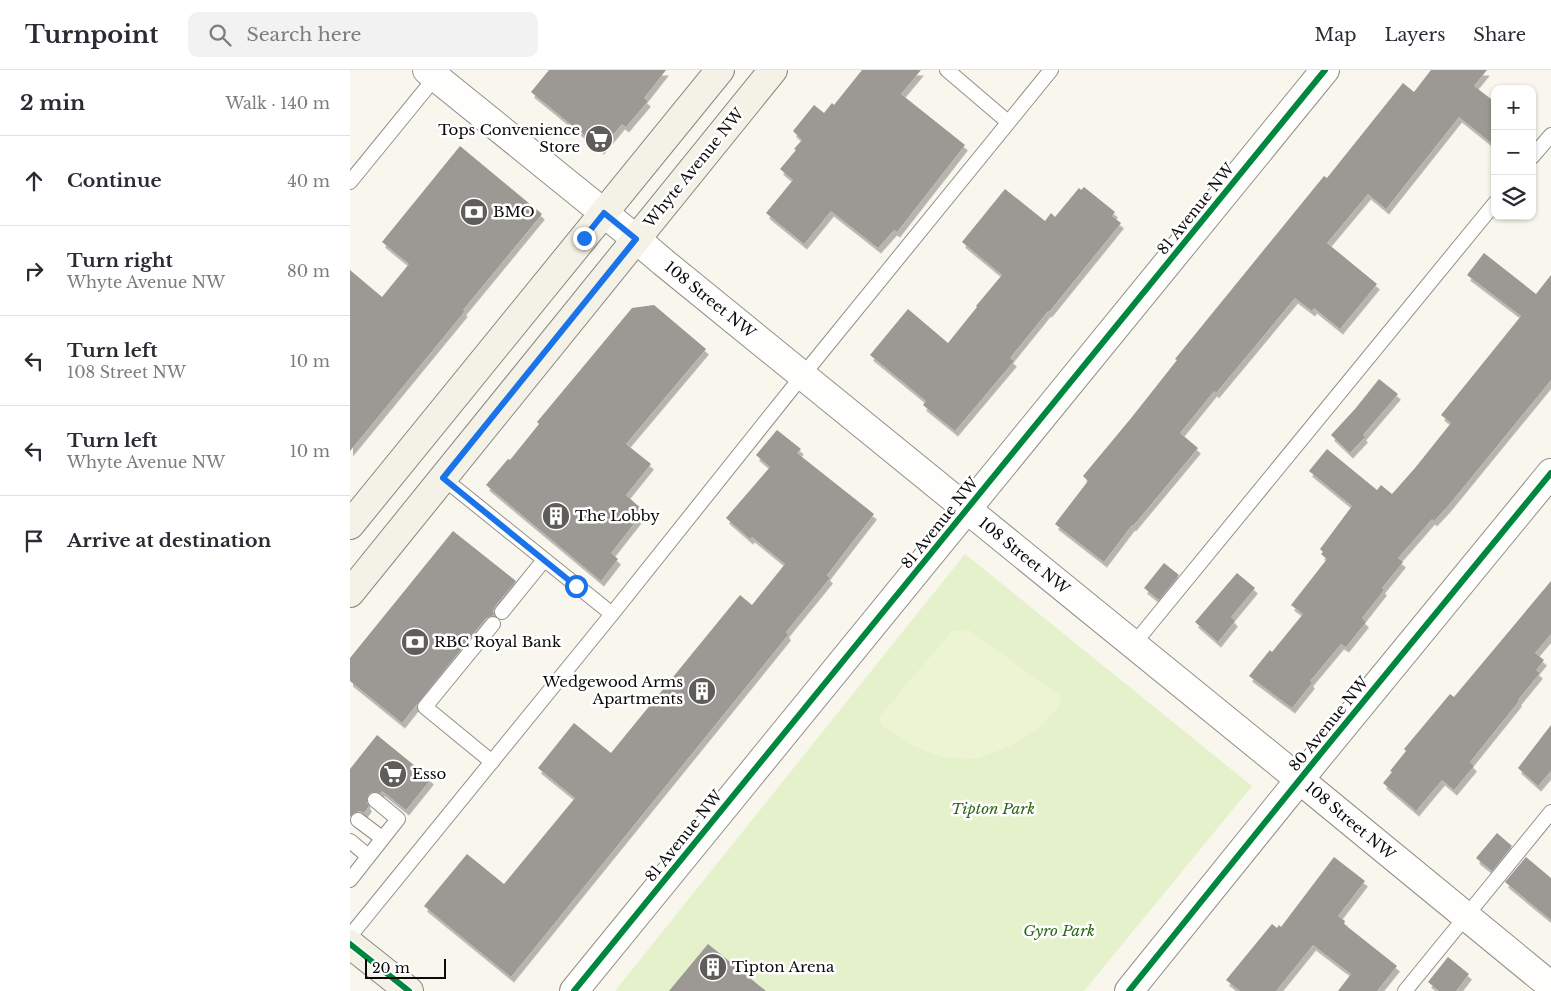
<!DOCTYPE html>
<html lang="en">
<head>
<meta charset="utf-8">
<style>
	body { margin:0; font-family:"Libre Baskerville",serif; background:#f2f2f3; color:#2b2b33 }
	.controls { position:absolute; right:15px; top:15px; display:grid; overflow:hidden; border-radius:10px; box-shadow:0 1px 4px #0004 }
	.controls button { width:45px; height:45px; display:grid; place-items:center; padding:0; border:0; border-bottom:1px solid #e1e1e2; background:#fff; color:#2b2b33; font:25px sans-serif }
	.scale { position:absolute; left:15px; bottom:12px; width:81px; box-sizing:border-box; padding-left:5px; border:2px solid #0a0a0a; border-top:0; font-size:14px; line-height:18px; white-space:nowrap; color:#0a0a0a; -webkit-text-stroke:4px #fff; paint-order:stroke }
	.stop { position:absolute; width:15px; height:15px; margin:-11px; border:4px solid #1a73e8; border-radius:50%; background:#fff }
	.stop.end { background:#1a73e8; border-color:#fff; box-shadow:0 1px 5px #0008 }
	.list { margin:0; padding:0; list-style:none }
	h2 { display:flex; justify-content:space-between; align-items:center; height:65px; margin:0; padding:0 20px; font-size:21px }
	h2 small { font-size:16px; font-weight:400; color:#7c7c81 }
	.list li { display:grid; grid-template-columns:32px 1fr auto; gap:15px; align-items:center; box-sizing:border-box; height:90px; padding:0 20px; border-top:1px solid #e1e1e2 }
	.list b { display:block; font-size:19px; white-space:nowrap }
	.list p { margin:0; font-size:16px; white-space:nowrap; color:#7c7c81 }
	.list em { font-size:16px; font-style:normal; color:#7c7c81 }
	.icon { flex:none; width:28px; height:28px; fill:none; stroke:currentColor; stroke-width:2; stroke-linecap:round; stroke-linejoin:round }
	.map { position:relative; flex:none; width:1201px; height:921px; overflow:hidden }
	header { display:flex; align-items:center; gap:30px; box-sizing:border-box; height:70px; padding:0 25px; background:#fff; border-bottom:1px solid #e1e1e2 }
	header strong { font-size:24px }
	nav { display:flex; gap:28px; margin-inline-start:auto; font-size:18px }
	.search { width:350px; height:45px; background:#f2f2f3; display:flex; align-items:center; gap:12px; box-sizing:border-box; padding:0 18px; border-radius:10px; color:#7c7c81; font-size:19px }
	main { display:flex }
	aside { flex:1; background:#fff }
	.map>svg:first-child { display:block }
	.green { fill:#e4f1ca }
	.pitch { fill:#edf4d4 }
	.building { fill:#9c9894; filter:url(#shadow) }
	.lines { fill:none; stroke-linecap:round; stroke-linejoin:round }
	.lane-casing { stroke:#92908c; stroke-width:16 }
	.street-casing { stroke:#92908c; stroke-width:30 }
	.secondary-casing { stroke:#888783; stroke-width:30 }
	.lane { stroke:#fefefc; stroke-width:14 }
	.street { stroke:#fefefc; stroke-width:28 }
	.secondary { stroke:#f4f2e7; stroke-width:28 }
	.cycleway-casing { stroke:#fff; stroke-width:9 }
	.cycleway { stroke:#00873e; stroke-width:6 }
	.route { stroke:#1a73e8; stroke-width:6 }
	.labels { text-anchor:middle; stroke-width:5; stroke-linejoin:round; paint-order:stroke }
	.poi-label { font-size:15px; fill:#0a0a0a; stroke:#fff; text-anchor:start }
	.street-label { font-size:15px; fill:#0a0a0a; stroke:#fff }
	.park-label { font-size:15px; font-style:italic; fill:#2b6716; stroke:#fff }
</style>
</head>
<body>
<header>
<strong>Turnpoint</strong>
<div class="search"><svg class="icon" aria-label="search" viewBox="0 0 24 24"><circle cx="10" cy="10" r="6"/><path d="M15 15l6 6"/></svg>Search here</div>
<nav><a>Map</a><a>Layers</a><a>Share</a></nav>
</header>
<main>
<aside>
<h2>2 min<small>Walk · 140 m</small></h2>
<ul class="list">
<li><svg class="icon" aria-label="ahead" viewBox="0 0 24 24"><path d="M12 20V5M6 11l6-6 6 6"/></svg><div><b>Continue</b></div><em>40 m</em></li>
<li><svg class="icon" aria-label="right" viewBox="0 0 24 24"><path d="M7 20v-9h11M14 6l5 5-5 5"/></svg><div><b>Turn right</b><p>Whyte Avenue NW</p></div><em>80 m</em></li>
<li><svg class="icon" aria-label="left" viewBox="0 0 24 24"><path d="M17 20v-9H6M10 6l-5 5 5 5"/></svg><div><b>Turn left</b><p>108 Street NW</p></div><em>10 m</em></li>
<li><svg class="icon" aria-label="left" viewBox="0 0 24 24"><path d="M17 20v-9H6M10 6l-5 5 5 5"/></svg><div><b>Turn left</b><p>Whyte Avenue NW</p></div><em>10 m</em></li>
<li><svg class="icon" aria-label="arrive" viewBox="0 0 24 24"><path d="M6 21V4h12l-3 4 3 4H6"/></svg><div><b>Arrive at destination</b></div></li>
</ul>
</aside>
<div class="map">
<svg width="1201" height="921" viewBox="0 0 1201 921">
	<defs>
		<filter id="shadow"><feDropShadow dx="3" dy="5.5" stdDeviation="0" flood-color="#0004"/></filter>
	</defs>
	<rect width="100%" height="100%" fill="#f9f6ed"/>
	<polygon class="green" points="615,484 902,716 734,921 265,921"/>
	<polygon class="pitch" points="619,560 710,626 709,637 687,660 658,677 626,689 592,687 561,675 532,656 529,647 602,561"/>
	<g class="building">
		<polygon points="199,0 316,0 294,28 298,31 276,57 272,54 251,79 181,22"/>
		<polygon points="512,0 571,0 551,24 615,75 547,162 544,160 528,178 481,141 454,174 416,143 443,110 430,99 446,80 444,79 452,70 443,61 464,35 474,43 482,33 484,35"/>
		<polygon points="1081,0 1137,0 1124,16 1145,32 1145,76 1109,47 1036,139 1018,124 977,173 1027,214 990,259 964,238 962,241 945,228 866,323 864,321 830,363 848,378 783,456 782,455 754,492 705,454 738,411 733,406 782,347 827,290 825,289 974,106 977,108 1053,13 1064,22"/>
		<polygon points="110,76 192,144 113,240 115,241 0,381 0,200 32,227 59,194 32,172"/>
		<polygon points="734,117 765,142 762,146 771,153 699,242 698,241 660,288 664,291 605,361 573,335 576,331 520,285 558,239 598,273 627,237 626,236 652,205 612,172 655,119 695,151 701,143 705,147 729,118 731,120"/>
		<polygon points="1134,183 1186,224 1201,205 1201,310 1098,436 1084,451 1082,449 1048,488 1053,492 1032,518 1034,520 1012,548 1016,552 996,577 991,574 960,611 962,613 942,638 899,606 920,580 922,582 953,544 941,535 977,489 971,484 973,482 970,479 1002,436 959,401 977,379 1027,420 1031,415 1042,424 1065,398 1101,353 1091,345 1171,246 1117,205"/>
		<polygon points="304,235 356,279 276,374 301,394 276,425 294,441 261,483 268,489 251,511 136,415 158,389 160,390 189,354 187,352 282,238"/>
		<polygon points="1029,309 1048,324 1013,365 1015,367 1000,383 981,365 1005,339"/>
		<polygon points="427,360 451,379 447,383 524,444 477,505 480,508 436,562 438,565 161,907 74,836 117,784 154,814 225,728 188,698 224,653 261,683 390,525 402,535 435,494 402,467 400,469 376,448 420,397 406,385"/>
		<polygon points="103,461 166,511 145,536 143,541 144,545 136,548 52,653 0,611 0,588"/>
		<polygon points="814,493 829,505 809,530 794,518"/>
		<polygon points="887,503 905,518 881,547 885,551 868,572 845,552"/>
		<polygon points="1201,511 1201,564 1185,583 1194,590 1186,600 1190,603 1168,630 1169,631 1120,692 1124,696 1104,720 1092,710 1066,741 1033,713 1042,702 1040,701 1056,681 1054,679 1100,624 1104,627"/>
		<polygon points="1201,655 1201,701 1188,716 1168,698"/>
		<polygon points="27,665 81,709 56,740 32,721 30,723 22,722 19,724 17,728 17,733 19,736 14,743 10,741 5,742 0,747 0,699"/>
		<polygon points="1147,763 1162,776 1142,801 1126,788"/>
		<polygon points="984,787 1015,811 988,846 995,851 994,854 1047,896 1027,921 988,921 1001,904 963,875 926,921 890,921 876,910 922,854 927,858 929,855 931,857"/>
		<polygon points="1176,787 1201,808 1201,850 1155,812"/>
		<polygon points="358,874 416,921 319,921"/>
		<polygon points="1098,887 1119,904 1106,921 1089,921 1078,912"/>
	</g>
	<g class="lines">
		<defs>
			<g id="lane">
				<polyline points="597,0 658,52"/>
				<polyline points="1182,87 1201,65"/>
				<polyline points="0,112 88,4"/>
				<polyline points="93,408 262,544"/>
				<polyline points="152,542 194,490"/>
				<polyline points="783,575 1145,133"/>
				<polyline points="142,692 75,637 143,554"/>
				<polyline points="8,750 32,768"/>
				<polyline points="0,771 18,786"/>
				<polyline points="0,810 48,749 25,730"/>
				<polyline points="0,866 262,544 440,321 701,0"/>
				<polyline points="1055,921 1201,742"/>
			</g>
			<g id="street">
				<polyline points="77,0 286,169 313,192 950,710 1201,916"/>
				<polyline points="224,921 975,0"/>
				<polyline points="779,921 963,693 1201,403"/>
			</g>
			<g id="secondary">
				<polyline points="0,455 370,0"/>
				<polyline points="0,523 423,0"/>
				<polyline points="0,874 59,921"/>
			</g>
		</defs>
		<use href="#lane" class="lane-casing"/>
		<use href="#street" class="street-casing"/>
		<use href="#secondary" class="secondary-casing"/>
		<use href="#lane" class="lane"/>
		<use href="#street" class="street"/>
		<use href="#secondary" class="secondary"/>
		<defs>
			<g id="cycleway">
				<polyline points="0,874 59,921"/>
				<polyline points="224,921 975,0"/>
				<polyline points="779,921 963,693 1201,403"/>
			</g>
		</defs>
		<use href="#cycleway" class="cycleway-casing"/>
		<use href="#cycleway" class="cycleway"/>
	</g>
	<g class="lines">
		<polyline class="route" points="226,516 93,408 286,169 254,143 234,168"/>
	</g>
	<defs>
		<symbol id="supermarket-disc" viewBox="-11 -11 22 22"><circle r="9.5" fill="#5e5d59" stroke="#fff"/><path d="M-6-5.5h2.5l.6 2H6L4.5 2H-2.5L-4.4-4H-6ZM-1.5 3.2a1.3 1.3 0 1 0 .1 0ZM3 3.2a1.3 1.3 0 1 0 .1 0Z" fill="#fff"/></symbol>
		<symbol id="bank-disc" viewBox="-11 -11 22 22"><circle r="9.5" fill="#5e5d59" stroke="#fff"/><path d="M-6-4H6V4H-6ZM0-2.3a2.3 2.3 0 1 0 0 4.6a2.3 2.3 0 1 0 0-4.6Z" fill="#fff"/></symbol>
		<symbol id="building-disc" viewBox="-11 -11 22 22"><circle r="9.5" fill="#5e5d59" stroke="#fff"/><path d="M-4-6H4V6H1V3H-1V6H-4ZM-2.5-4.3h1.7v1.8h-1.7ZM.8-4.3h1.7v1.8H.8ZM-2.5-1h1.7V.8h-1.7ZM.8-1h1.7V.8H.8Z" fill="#fff"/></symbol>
	</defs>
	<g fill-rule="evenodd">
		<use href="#supermarket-disc" x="233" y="53" width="32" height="32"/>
		<use href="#bank-disc" x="108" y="126" width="32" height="32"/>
		<use href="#building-disc" x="190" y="430" width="32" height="32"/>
		<use href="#bank-disc" x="49" y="556" width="32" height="32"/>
		<use href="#building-disc" x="336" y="605" width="32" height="32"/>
		<use href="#supermarket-disc" x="27" y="688" width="32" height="32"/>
		<use href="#building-disc" x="347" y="881" width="32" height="32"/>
	</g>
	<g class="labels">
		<g class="poi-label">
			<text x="230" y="65" text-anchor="end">Tops Convenience<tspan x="230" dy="17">Store</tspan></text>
			<text x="143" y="147">BMO</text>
			<text x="225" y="451">The Lobby</text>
			<text x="84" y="577">RBC Royal Bank</text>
			<text x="333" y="617" text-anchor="end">Wedgewood Arms<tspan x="333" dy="17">Apartments</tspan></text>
			<text x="62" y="709">Esso</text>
			<text x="382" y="902">Tipton Arena</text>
		</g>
		<g class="street-label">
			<text transform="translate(344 98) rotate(-51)" y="5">Whyte Avenue NW</text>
			<text transform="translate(846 139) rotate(-51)" y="5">81 Avenue NW</text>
			<text transform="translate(360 230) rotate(39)" y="5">108 Street NW</text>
			<text transform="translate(590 453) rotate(-51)" y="5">81 Avenue NW</text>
			<text transform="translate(674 486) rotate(39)" y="5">108 Street NW</text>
			<text transform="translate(979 654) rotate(-51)" y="5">80 Avenue NW</text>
			<text transform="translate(1000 751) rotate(40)" y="5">108 Street NW</text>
			<text transform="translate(334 766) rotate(-51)" y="5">81 Avenue NW</text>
		</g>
		<g class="park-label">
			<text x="643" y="744">Tipton Park</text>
			<text x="709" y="866">Gyro Park</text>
		</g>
	</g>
</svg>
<div class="controls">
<button>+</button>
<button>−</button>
<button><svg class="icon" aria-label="layers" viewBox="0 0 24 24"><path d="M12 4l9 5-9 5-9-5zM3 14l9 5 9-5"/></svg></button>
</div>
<div class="scale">20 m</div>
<div class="stop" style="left:226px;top:516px"></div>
<div class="stop end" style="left:234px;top:168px"></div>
</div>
</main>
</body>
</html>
